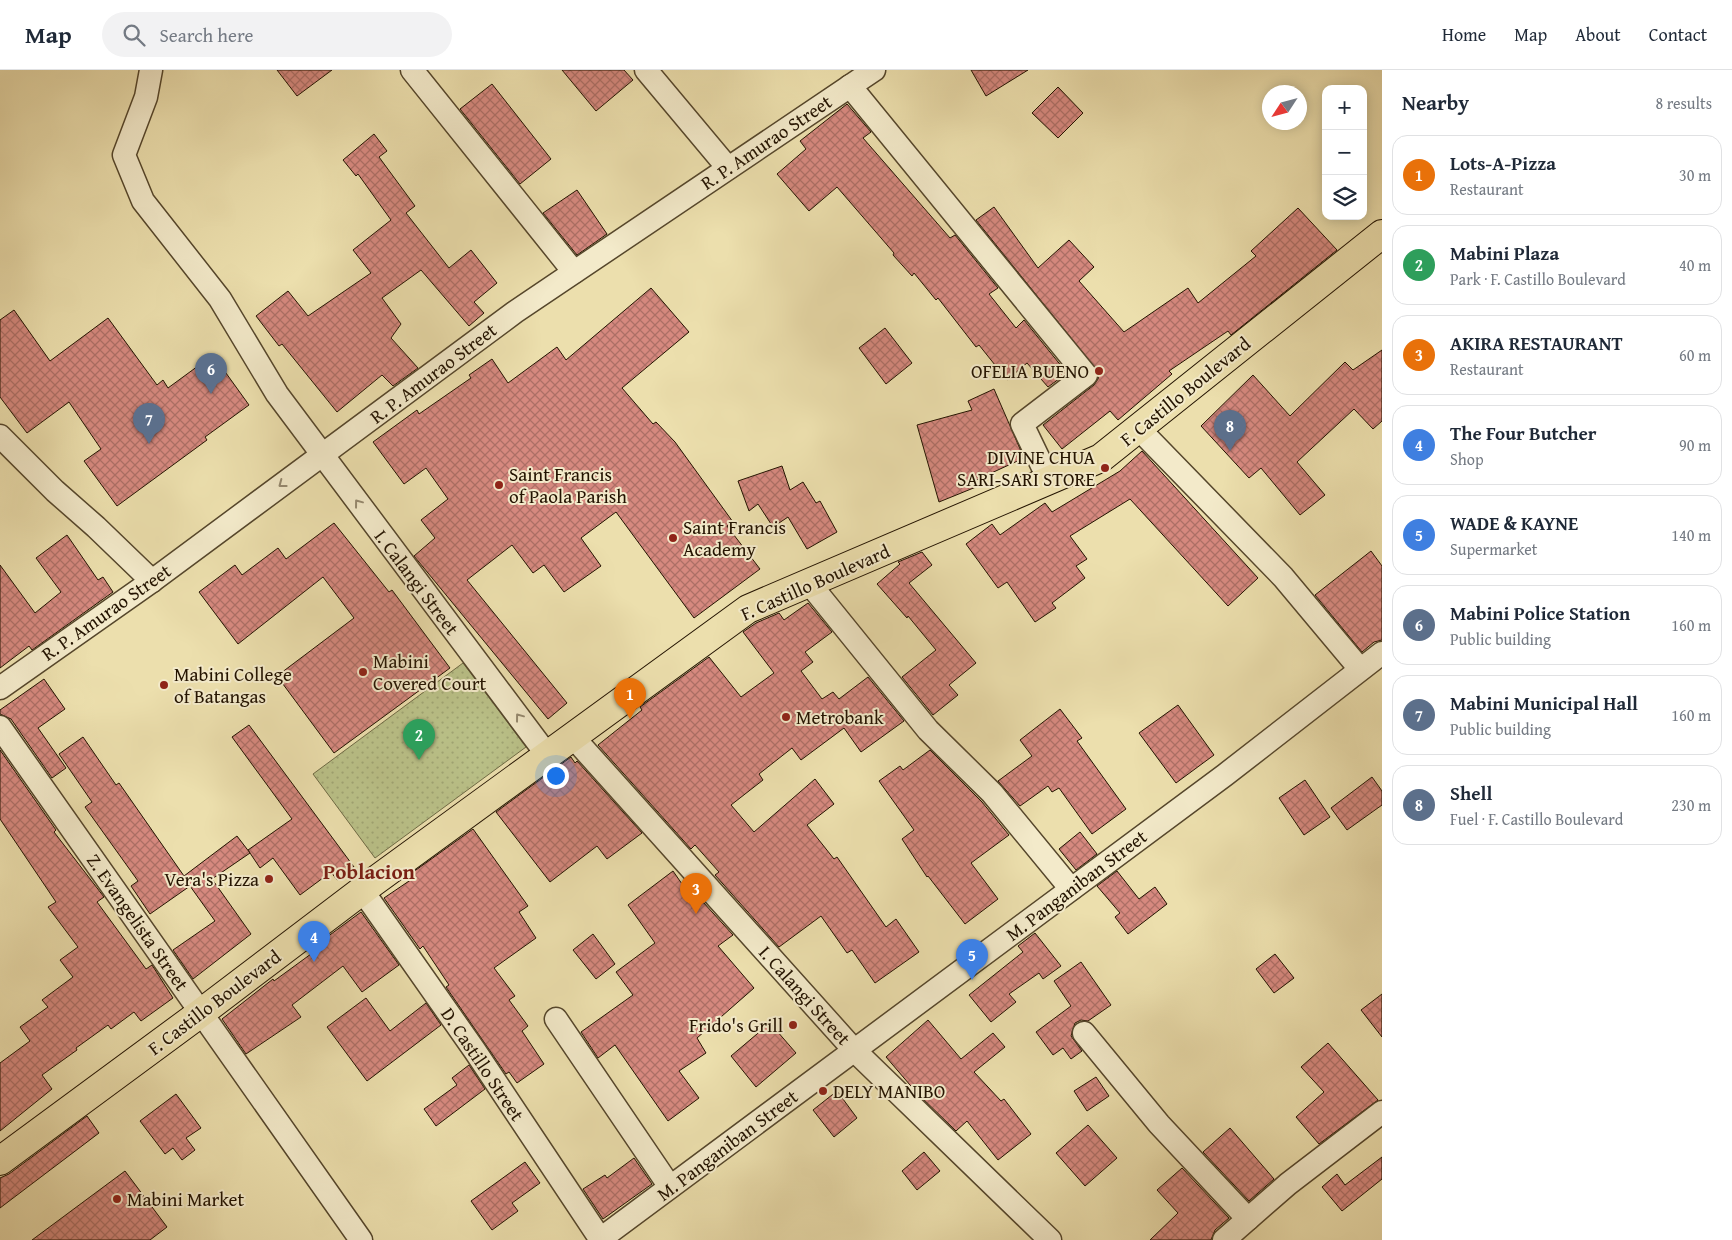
<!DOCTYPE html>
<html lang="en">
<head>
<meta charset="utf-8">
<style>
	body { margin:0; font-family:"Gentium Book Plus",serif; background:#f2f2f3; color:#1f2937 }
	.controls { position:absolute; right:15px; top:15px; display:grid; overflow:hidden; border-radius:10px; box-shadow:0 2px 12px #0003 }
	.controls button { width:45px; height:45px; display:grid; place-items:center; padding:0; border:0; border-bottom:1px solid #e0e1e3; background:#fff; color:#1f2937; font:25px sans-serif }
	.compass { position:absolute; left:1262px; top:15px; width:45px; height:45px; border-radius:50%; background:#fff; box-shadow:0 2px 12px #0003; rotate:234deg }
	.you { position:absolute; left:555px; top:705px; width:18px; height:18px; margin:-12px; border:4px solid #fff; border-radius:50%; background:#1a73e8; box-shadow:0 0 0 8px #1a73e833 }
	.badge { display:grid; place-items:center; width:32px; height:32px; border-radius:50%; background:#0f766e; color:#fff; font-size:16px; font-weight:700 }
	.pin { position:absolute; translate:-50% -41px; filter:drop-shadow(0 1px 2px #0008) }
	.pin::after { content:''; position:absolute; top:26px; width:18px; height:15px; background:inherit; clip-path:polygon(0 0,100% 0,50% 100%) }
	.list { margin:0; padding:0; list-style:none }
	h2 { display:flex; justify-content:space-between; align-items:center; height:65px; margin:0; padding:0 20px; font-size:21px }
	h2 small { font-size:16px; font-weight:400; color:#747a83 }
	.list li { display:grid; grid-template-columns:32px 1fr auto; gap:15px; align-items:center; box-sizing:border-box; height:80px; margin:0 10px 10px; padding:0 10px; border:1px solid #e0e1e3; border-radius:15px }
	.list b { display:block; font-size:19px; white-space:nowrap }
	.list p { margin:0; font-size:16px; white-space:nowrap; color:#747a83 }
	.list em { font-size:16px; font-style:normal; color:#747a83 }
	.icon { flex:none; width:28px; height:28px; fill:none; stroke:currentColor; stroke-width:2; stroke-linecap:round; stroke-linejoin:round }
	.map { position:relative; flex:none; width:1382px; height:1170px; overflow:hidden }
	header { display:flex; align-items:center; gap:30px; box-sizing:border-box; height:70px; padding:0 25px; background:#fff; border-bottom:1px solid #e0e1e3 }
	header strong { font-size:24px }
	nav { display:flex; gap:28px; margin-inline-start:auto; font-size:18px }
	.search { width:350px; height:45px; background:#f2f2f3; display:flex; align-items:center; gap:12px; box-sizing:border-box; padding:0 18px; border-radius:28px; color:#747a83; font-size:19px }
	main { display:flex }
	aside { flex:1; background:#fff }
	.map>svg:first-child { display:block }
	.grass { fill:url(#grass-dots); stroke:#6e6a44 }
	.building { fill:url(#building-cross-hatch); stroke:#231300 }
	.lines { fill:none; stroke-linecap:round; stroke-linejoin:round }
	.minor-casing { stroke:#55462b; stroke-width:25 }
	.major-casing { stroke:#231300; stroke-width:30 }
	.minor { stroke:#f3eaca; stroke-width:22 }
	.major { stroke:#ecdfad; stroke-width:28 }
	.oneway { stroke:#95896f }
	.poi-dot { fill:#8f2418; stroke:#f3eaca; stroke-width:2 }
	.labels { text-anchor:middle; stroke-width:4; stroke-linejoin:round; paint-order:stroke }
	.street-label { font-size:19px; fill:#231300; stroke:#f3eaca }
	.poi-label { font-size:19px; fill:#231300; stroke:#f3eaca; text-anchor:start }
	.quarter-label { font-size:21px; font-weight:bold; fill:#7a1f14; stroke:#f3eaca }
</style>
</head>
<body>
<header>
<strong>Map</strong>
<div class="search"><svg class="icon" aria-label="search" viewBox="0 0 24 24"><circle cx="10" cy="10" r="6"/><path d="M15 15l6 6"/></svg>Search here</div>
<nav><a>Home</a><a>Map</a><a>About</a><a>Contact</a></nav>
</header>
<main>
<div class="map">
<svg width="1382" height="1170" viewBox="0 0 1382 1170">
	<defs>
		<pattern id="grass-dots" width="8" height="8" patternUnits="userSpaceOnUse" patternTransform="scale(1.25)"><rect width="8" height="8" fill="#bac188"/><path d="M2 2h.1M6 6h.1" fill="none" stroke="#a0a574" stroke-width="1.8" stroke-linecap="round"/></pattern>
		<pattern id="building-cross-hatch" width="8" height="8" patternUnits="userSpaceOnUse" patternTransform="scale(1.25)"><rect width="8" height="8" fill="#d6897f"/><path d="M0 0l8 8M0 8l8-8" fill="none" stroke="#ad6f66"/></pattern>
	</defs>
	<rect width="100%" height="100%" fill="#ecdfad"/>
	<filter id="stains"><feTurbulence type="fractalNoise" baseFrequency=".004" numOctaves="4"/><feColorMatrix values="0 0 0 0 .2 0 0 0 0 .09 0 0 0 0 .02 0 0 0 .5 -.17"/></filter>
	<radialGradient id="worn" r=".72"><stop offset=".6" stop-color="#630" stop-opacity="0"/><stop offset="1" stop-color="#630" stop-opacity=".3"/></radialGradient>
	<polygon class="grass" points="463,593 526,677 375,788 313,704"/>
	<g class="building">
		<polygon points="277,0 332,0 297,26"/>
		<polygon points="562,0 624,0 633,10 596,41"/>
		<polygon points="971,0 1028,0 986,26"/>
		<polygon points="492,14 551,89 520,114 460,39"/>
		<polygon points="1058,17 1083,43 1058,68 1032,43"/>
		<polygon points="847,34 871,62 863,68 950,168 955,165 998,218 989,224 1016,258 1024,250 1067,303 1048,317 1027,293 1007,310 979,275 976,277 938,228 936,230 914,203 912,206 893,185 894,183 837,117 809,141 777,104 806,79 800,71"/>
		<polygon points="374,64 387,81 379,87 415,136 406,143 449,198 471,180 497,213 474,232 484,243 469,256 421,200 382,228 401,254 391,268 418,298 393,316 382,305 337,342 282,274 279,276 256,246 288,221 308,246 371,203 353,180 391,150 358,104 356,106 343,90"/>
		<polygon points="577,120 607,164 577,185 543,143"/>
		<polygon points="994,137 1038,198 1069,170 1094,197 1079,211 1124,262 1188,218 1198,233 1256,186 1251,181 1298,138 1337,180 1231,265 1228,261 1169,301 1172,304 1118,350 1110,341 1062,379 1043,355 1094,315 1098,309 1099,303 976,150"/>
		<polygon points="651,218 689,262 622,318 653,354 656,352 675,372 733,452 727,456 760,499 694,548 616,442 581,468 601,496 564,522 544,495 533,503 512,475 467,510 567,633 548,649 414,486 435,468 421,450 448,429 426,398 404,414 373,372 417,340 419,344 471,308 469,305 492,289 508,313 557,277 566,290"/>
		<polygon points="14,240 50,291 108,248 157,315 163,310 168,318 213,285 249,335 205,367 207,370 117,436 84,391 101,379 69,332 27,363 0,327 0,250"/>
		<polygon points="885,258 912,293 886,314 859,278"/>
		<polygon points="1382,280 1382,351 1373,359 1354,339 1297,392 1325,425 1300,445 1261,398 1249,408 1201,356 1253,305 1290,346 1345,292 1353,300"/>
		<polygon points="994,319 1024,388 974,411 976,417 939,432 917,355 972,340 968,331"/>
		<polygon points="1142,381 1258,508 1228,536 1130,429 1070,466 1087,489 1076,496 1085,508 1052,533 1056,538 1035,552 1007,512 998,518 966,474 992,454 1000,465 1045,433 1052,442 1120,401"/>
		<polygon points="782,396 790,420 803,412 816,433 820,431 837,462 807,479 788,447 773,457 758,434 749,441 738,411"/>
		<polygon points="334,453 389,522 392,520 450,598 334,683 277,606 354,548 323,507 238,574 199,522 235,495 242,505 278,478 286,489"/>
		<polygon points="67,465 98,510 103,507 113,522 32,580 29,576 0,598 0,495 35,543 61,522 36,488"/>
		<polygon points="1371,481 1382,496 1382,570 1374,572 1362,582 1315,525"/>
		<polygon points="922,482 932,495 909,513 976,593 949,615 958,625 933,645 902,607 936,580 908,546 907,548 877,514 900,494 898,492"/>
		<polygon points="808,533 832,562 805,582 813,592 801,601 822,629 833,622 839,629 868,607 904,651 861,682 844,658 801,690 792,678 759,704 763,710 731,735 754,762 815,709 834,734 807,755 834,789 837,787 886,857 896,849 919,882 875,913 852,880 847,883 821,846 779,877 715,805 719,802 695,775 691,779 598,675 642,640 640,637 709,587 741,627 774,603 743,562 756,553 779,543 784,550"/>
		<polygon points="44,609 65,639 38,658 66,698 52,708 11,649 0,644 0,640"/>
		<polygon points="1178,635 1214,685 1176,713 1139,663"/>
		<polygon points="1060,639 1082,668 1077,671 1126,739 1092,764 1059,718 1052,722 1048,716 1020,736 998,711 1032,686 1020,670"/>
		<polygon points="249,655 354,797 337,810 331,802 300,825 273,788 260,798 248,780 292,749 232,667"/>
		<polygon points="83,667 116,715 119,713 184,806 237,766 250,783 212,809 251,864 193,909 173,880 215,851 190,816 150,844 131,816 138,811 85,737 92,732 59,684"/>
		<polygon points="0,680 56,760 54,762 104,827 97,832 146,899 152,895 173,928 141,951 134,942 111,959 108,955 76,978 77,980 42,1005 52,1019 0,1061 0,993 30,971 20,957 48,937 42,930 73,907 60,890 78,877 48,837 56,832 0,749"/>
		<polygon points="930,680 982,732 1009,765 971,793 998,829 965,854 928,806 927,807 902,769 914,760 879,711 900,696 903,700"/>
		<polygon points="571,687 575,693 577,691 642,763 607,789 597,776 550,812 496,742"/>
		<polygon points="1372,707 1382,721 1382,735 1347,760 1331,738"/>
		<polygon points="1305,710 1330,747 1304,765 1279,728"/>
		<polygon points="473,759 528,836 519,842 536,868 494,898 515,926 509,930 528,956 522,961 544,994 517,1013 509,1002 506,1004 446,917 449,915 423,876 420,879 384,828 412,809 409,805"/>
		<polygon points="1080,762 1097,784 1076,800 1059,779"/>
		<polygon points="673,801 689,824 693,821 733,865 718,876 754,918 697,968 706,983 679,1001 699,1028 668,1051 615,975 598,988 581,962 633,925 616,902 655,873 628,835"/>
		<polygon points="1117,801 1139,829 1155,817 1167,834 1128,864 1115,847 1120,843 1097,816"/>
		<polygon points="361,842 399,895 362,922 343,896 292,935 301,947 246,984 222,949 273,909 274,911 326,873 323,870"/>
		<polygon points="1035,863 1061,896 1043,909 1039,903 1009,924 1016,932 991,952 969,925 1023,882 1018,876"/>
		<polygon points="593,864 615,894 596,909 573,880"/>
		<polygon points="1275,884 1294,908 1274,923 1256,899"/>
		<polygon points="1081,892 1111,935 1088,951 1081,950 1075,953 1071,966 1082,981 1071,989 1063,978 1053,985 1036,962 1071,936 1054,911"/>
		<polygon points="1382,924 1382,967 1361,940"/>
		<polygon points="366,928 390,961 426,933 441,955 367,1011 327,957"/>
		<polygon points="928,950 961,989 993,963 1005,977 974,1002 1001,1031 1004,1029 1031,1064 998,1090 967,1051 956,1061 916,1022 886,987"/>
		<polygon points="770,953 796,983 756,1017 731,986"/>
		<polygon points="1328,973 1378,1030 1319,1074 1296,1047 1324,1022 1301,997"/>
		<polygon points="469,995 485,1019 436,1056 424,1039 457,1015 452,1008"/>
		<polygon points="1096,1007 1109,1026 1087,1041 1074,1021"/>
		<polygon points="837,1021 857,1048 834,1067 813,1040"/>
		<polygon points="176,1024 201,1058 186,1068 195,1080 182,1090 173,1078 165,1084 140,1051"/>
		<polygon points="87,1046 99,1063 0,1138 0,1108 9,1104"/>
		<polygon points="1088,1055 1117,1088 1085,1116 1056,1083"/>
		<polygon points="1230,1058 1274,1109 1249,1131 1203,1082"/>
		<polygon points="924,1082 940,1101 917,1120 902,1101"/>
		<polygon points="1382,1087 1382,1109 1342,1141 1322,1117 1337,1104 1345,1115"/>
		<polygon points="634,1088 652,1114 603,1149 583,1119 605,1105 607,1108"/>
		<polygon points="525,1092 540,1113 512,1133 518,1141 492,1160 471,1131"/>
		<polygon points="1182,1098 1229,1148 1215,1160 1211,1170 1150,1170 1178,1143 1157,1120"/>
		<polygon points="125,1101 167,1157 150,1170 32,1170"/>
	</g>
	<g class="lines">
		<defs>
			<g id="minor">
				<polyline points="151,0 146,27 124,85 143,131 220,229 277,324 548,686"/>
				<polyline points="412,0 574,202"/>
				<polyline points="646,0 728,98"/>
				<polyline points="850,16 1086,305 1022,354 1049,410"/>
				<polyline points="1138,358 1283,507 1360,599"/>
				<polyline points="0,366 55,421 96,457 152,511"/>
				<polyline points="809,513 928,660 992,723 1071,819"/>
				<polyline points="0,618 152,511 515,242 874,0"/>
				<polyline points="0,657 361,1170"/>
				<polyline points="573,667 854,980 1050,1170"/>
				<polyline points="362,820 475,981 601,1170"/>
				<polyline points="556,949 670,1117"/>
				<polyline points="1084,963 1159,1054 1248,1149"/>
				<polyline points="599,1170 1225,705 1382,583"/>
				<polyline points="1224,1170 1288,1114 1382,1042"/>
			</g>
			<polyline id="major" points="0,1091 202,942 372,813 748,539 1101,388 1382,164"/>
		</defs>
		<use href="#minor" class="minor-casing"/>
		<use href="#major" class="major-casing"/>
		<use href="#minor" class="minor"/>
		<use href="#major" class="major"/>
	</g>
	<defs><path id="oneway-chevron" d="M-2-3.5L2.5 0L-2 3.5" fill="none" stroke-width="1.6" stroke-linecap="round" stroke-linejoin="round" transform="scale(1.25)"/></defs>
	<g class="oneway">
		<use href="#oneway-chevron" transform="translate(282 414) rotate(143)"/>
		<use href="#oneway-chevron" transform="translate(358 433) rotate(-127)"/>
		<use href="#oneway-chevron" transform="translate(519 647) rotate(-127)"/>
	</g>
	<g class="poi-dot">
		<circle cx="1099" cy="301" r="5"/>
		<circle cx="1105" cy="398" r="5"/>
		<circle cx="499" cy="415" r="5"/>
		<circle cx="673" cy="468" r="5"/>
		<circle cx="363" cy="602" r="5"/>
		<circle cx="164" cy="615" r="5"/>
		<circle cx="786" cy="647" r="5"/>
		<circle cx="269" cy="809" r="5"/>
		<circle cx="793" cy="955" r="5"/>
		<circle cx="823" cy="1021" r="5"/>
		<circle cx="117" cy="1129" r="5"/>
	</g>
	<g class="labels">
		<g class="street-label">
			<text transform="translate(766 72) rotate(-34)" y="7">R. P. Amurao Street</text>
			<text transform="translate(433 303) rotate(-37)" y="7">R. P. Amurao Street</text>
			<text transform="translate(1185 321) rotate(-39)" y="7">F. Castillo Boulevard</text>
			<text transform="translate(417 512) rotate(53)" y="7">I. Calangi Street</text>
			<text transform="translate(815 512) rotate(-24)" y="7">F. Castillo Boulevard</text>
			<text transform="translate(106 542) rotate(-35)" y="7">R. P. Amurao Street</text>
			<text transform="translate(1076 815) rotate(-37)" y="7">M. Panganiban Street</text>
			<text transform="translate(138 852) rotate(55)" y="7">Z. Evangelista Street</text>
			<text transform="translate(805 925) rotate(48)" y="7">I. Calangi Street</text>
			<text transform="translate(214 932) rotate(-37)" y="7">F. Castillo Boulevard</text>
			<text transform="translate(483 994) rotate(56)" y="7">D. Castillo Street</text>
			<text transform="translate(727 1075) rotate(-37)" y="7">M. Panganiban Street</text>
		</g>
		<g class="poi-label">
			<text x="1089" y="308" text-anchor="end">OFELIA BUENO</text>
			<text x="1095" y="394" text-anchor="end">DIVINE CHUA<tspan x="1095" dy="22">SARI-SARI STORE</tspan></text>
			<text x="509" y="411">Saint Francis<tspan x="509" dy="22">of Paola Parish</tspan></text>
			<text x="683" y="464">Saint Francis<tspan x="683" dy="22">Academy</tspan></text>
			<text x="373" y="598">Mabini<tspan x="373" dy="22">Covered Court</tspan></text>
			<text x="174" y="611">Mabini College<tspan x="174" dy="22">of Batangas</tspan></text>
			<text x="796" y="654">Metrobank</text>
			<text x="259" y="816" text-anchor="end">Vera's Pizza</text>
			<text x="783" y="962" text-anchor="end">Frido's Grill</text>
			<text x="833" y="1028">DELY MANIBO</text>
			<text x="127" y="1136">Mabini Market</text>
		</g>
		<g class="quarter-label">
			<text x="369" y="809">Poblacion</text>
		</g>
	</g>
	<rect width="100%" height="100%" filter="url(#stains)"/>
	<rect width="100%" height="100%" fill="url(#worn)"/>
</svg>
<div class="controls">
<button>+</button>
<button>−</button>
<button><svg class="icon" aria-label="layers" viewBox="0 0 24 24"><path d="M12 4l9 5-9 5-9-5zM3 14l9 5 9-5"/></svg></button>
</div>
<svg class="compass" viewBox="-18 -18 36 36"><path d="M0-13l5 13h-10z" fill="#e53935"/><path d="M0 13l5-13h-10z" fill="#747a83"/></svg>
<div class="you"></div>
<div class="pin badge" style="left:630px;top:649px;background:#e8710a">1</div>
<div class="pin badge" style="left:419px;top:690px;background:#2e9e5b">2</div>
<div class="pin badge" style="left:696px;top:844px;background:#e8710a">3</div>
<div class="pin badge" style="left:314px;top:892px;background:#3f7fe0">4</div>
<div class="pin badge" style="left:972px;top:910px;background:#3f7fe0">5</div>
<div class="pin badge" style="left:211px;top:324px;background:#5c6f8a">6</div>
<div class="pin badge" style="left:149px;top:374px;background:#5c6f8a">7</div>
<div class="pin badge" style="left:1230px;top:381px;background:#5c6f8a">8</div>
</div>
<aside>
<h2>Nearby<small>8 results</small></h2>
<ul class="list">
<li><span class="badge" style="background:#e8710a">1</span><div><b>Lots-A-Pizza</b><p>Restaurant</p></div><em>30 m</em></li>
<li><span class="badge" style="background:#2e9e5b">2</span><div><b>Mabini Plaza</b><p>Park · F. Castillo Boulevard</p></div><em>40 m</em></li>
<li><span class="badge" style="background:#e8710a">3</span><div><b>AKIRA RESTAURANT</b><p>Restaurant</p></div><em>60 m</em></li>
<li><span class="badge" style="background:#3f7fe0">4</span><div><b>The Four Butcher</b><p>Shop</p></div><em>90 m</em></li>
<li><span class="badge" style="background:#3f7fe0">5</span><div><b>WADE &amp; KAYNE</b><p>Supermarket</p></div><em>140 m</em></li>
<li><span class="badge" style="background:#5c6f8a">6</span><div><b>Mabini Police Station</b><p>Public building</p></div><em>160 m</em></li>
<li><span class="badge" style="background:#5c6f8a">7</span><div><b>Mabini Municipal Hall</b><p>Public building</p></div><em>160 m</em></li>
<li><span class="badge" style="background:#5c6f8a">8</span><div><b>Shell</b><p>Fuel · F. Castillo Boulevard</p></div><em>230 m</em></li>
</ul>
</aside>
</main>
</body>
</html>
